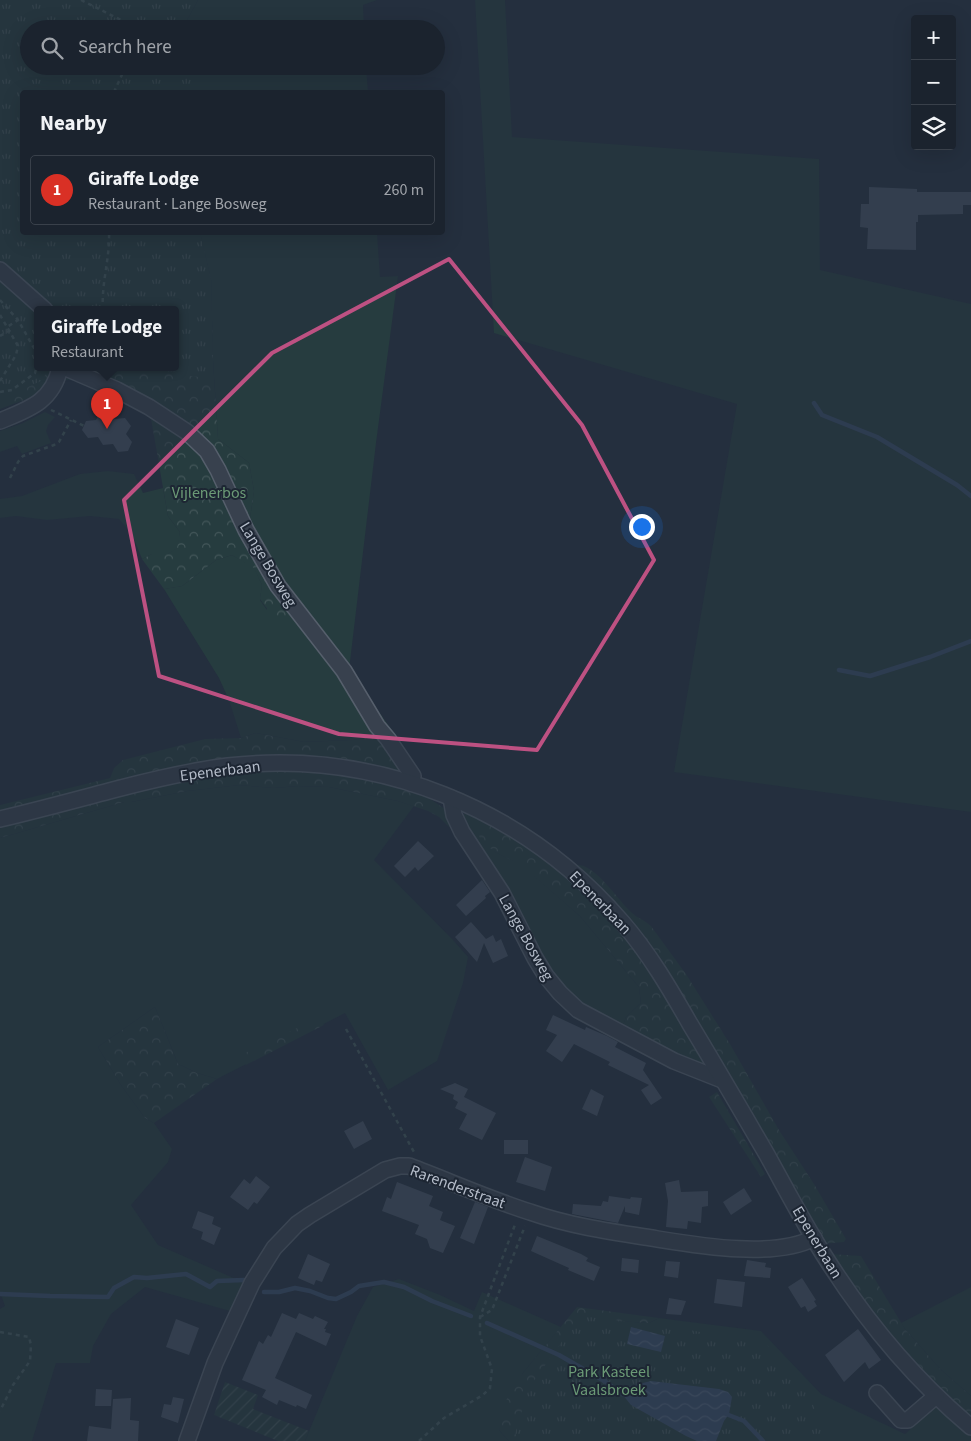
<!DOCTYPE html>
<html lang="en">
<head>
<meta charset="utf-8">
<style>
	body { margin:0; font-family:"Source Sans 3",sans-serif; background:#242b36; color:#f1f3f6 }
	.controls { position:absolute; right:15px; top:15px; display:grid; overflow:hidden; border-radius:5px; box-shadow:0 5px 20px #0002 }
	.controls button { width:45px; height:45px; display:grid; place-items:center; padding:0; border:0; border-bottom:1px solid #39404a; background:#1b232e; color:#f1f3f6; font:25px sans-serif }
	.you { position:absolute; left:641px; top:526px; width:18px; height:18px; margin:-12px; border:4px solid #fff; border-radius:50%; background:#1a73e8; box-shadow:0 0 0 8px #1a73e833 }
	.badge { display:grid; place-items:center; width:32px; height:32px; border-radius:50%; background:#d93025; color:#fff; font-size:16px; font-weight:700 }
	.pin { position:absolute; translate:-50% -41px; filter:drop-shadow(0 1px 2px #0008) }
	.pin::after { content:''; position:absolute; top:26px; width:18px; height:15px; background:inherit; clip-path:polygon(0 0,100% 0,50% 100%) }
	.popup { position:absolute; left:34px; top:306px; width:145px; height:65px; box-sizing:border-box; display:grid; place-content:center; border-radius:5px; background:#1b232e; filter:drop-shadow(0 1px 4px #0005); font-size:16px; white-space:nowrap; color:#a0a4aa }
	.popup b { font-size:19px; color:#f1f3f6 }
	.popup::after { content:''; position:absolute; left:50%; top:100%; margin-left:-10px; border:10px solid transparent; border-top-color:#1b232e }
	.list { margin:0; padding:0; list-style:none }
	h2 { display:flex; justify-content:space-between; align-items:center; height:65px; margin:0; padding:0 20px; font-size:21px }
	h2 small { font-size:16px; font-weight:400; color:#a0a4aa }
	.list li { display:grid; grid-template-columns:32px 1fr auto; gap:15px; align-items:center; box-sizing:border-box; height:70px; margin:0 10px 10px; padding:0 10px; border:1px solid #39404a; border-radius:5px }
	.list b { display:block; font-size:19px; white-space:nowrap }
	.list p { margin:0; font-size:16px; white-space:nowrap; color:#a0a4aa }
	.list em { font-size:16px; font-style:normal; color:#a0a4aa }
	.icon { flex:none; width:28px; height:28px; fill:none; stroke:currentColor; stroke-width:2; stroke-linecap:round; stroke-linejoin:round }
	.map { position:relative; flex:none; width:971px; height:1441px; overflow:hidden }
	.search { position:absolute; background:#1b232e; box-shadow:0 5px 20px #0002; left:20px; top:20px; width:425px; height:55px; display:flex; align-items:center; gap:12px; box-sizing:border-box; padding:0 18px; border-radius:28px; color:#a0a4aa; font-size:19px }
	.panel { position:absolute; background:#1b232e; box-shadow:0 5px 20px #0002; left:20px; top:90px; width:425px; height:145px; border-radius:5px }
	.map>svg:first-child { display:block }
	.grass { fill:#263c3f }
	.forest { fill:url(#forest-crowns); fill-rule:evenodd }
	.park { fill:url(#park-tufts) }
	.garden { fill:url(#garden-furrows) }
	.water { fill:url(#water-waves) }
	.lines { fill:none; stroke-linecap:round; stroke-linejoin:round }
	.stream { stroke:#394c67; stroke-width:4.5 }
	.building { fill:#455162 }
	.minor-casing { stroke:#565f6c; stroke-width:18 }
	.path { stroke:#44595c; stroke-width:2.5; stroke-dasharray:4 4; stroke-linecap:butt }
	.minor { stroke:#38414e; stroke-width:15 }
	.marked { fill:none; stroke:#bd5182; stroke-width:4; stroke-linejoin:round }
	.labels { text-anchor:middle; stroke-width:4; stroke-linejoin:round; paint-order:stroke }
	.park-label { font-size:16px; fill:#6b9a76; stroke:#1d2633 }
	.street-label { font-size:16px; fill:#b4bcc9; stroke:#1d2633 }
</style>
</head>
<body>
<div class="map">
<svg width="971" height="1441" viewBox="0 0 971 1441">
	<defs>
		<pattern id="forest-crowns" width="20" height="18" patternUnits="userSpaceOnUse" patternTransform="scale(1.25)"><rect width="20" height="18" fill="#263c3f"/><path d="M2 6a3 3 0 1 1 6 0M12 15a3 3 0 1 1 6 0" fill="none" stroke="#435659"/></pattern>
		<pattern id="park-tufts" width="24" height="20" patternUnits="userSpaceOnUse" patternTransform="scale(1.25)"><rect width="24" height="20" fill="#263c3f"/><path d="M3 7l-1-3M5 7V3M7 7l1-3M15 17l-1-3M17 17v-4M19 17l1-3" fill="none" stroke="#435659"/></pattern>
		<pattern id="garden-furrows" width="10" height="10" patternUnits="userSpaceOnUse" patternTransform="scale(1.25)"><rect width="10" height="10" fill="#263c3f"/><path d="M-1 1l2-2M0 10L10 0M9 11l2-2" fill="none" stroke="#435659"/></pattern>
		<pattern id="water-waves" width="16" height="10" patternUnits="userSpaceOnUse" patternTransform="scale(1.25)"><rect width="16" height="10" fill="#394c67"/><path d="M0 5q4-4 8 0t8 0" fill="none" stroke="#53647b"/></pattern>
	</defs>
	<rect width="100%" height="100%" fill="#242f3e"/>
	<g class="grass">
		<polygon points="198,0 377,0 363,5 364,29 182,29"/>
		<polygon points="475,0 505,0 512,137 819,159 820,270 971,304 971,812 674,772 737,404 494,333"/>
		<polygon points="213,66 366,66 368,92 186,92"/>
		<polygon points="200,233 377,233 380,277 398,276 376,443 349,670 394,733 353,740 304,742 256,733 241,738 229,700 219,678 164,589 182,586 216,560 232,555 254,567 262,585 260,600 267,610 255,538 250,518 254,491 249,463 218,439 213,361 211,280"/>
		<polygon points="45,412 55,417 48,425 46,431 51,443 22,454 17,446 0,452 0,431 23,423"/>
		<polygon points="108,471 134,474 143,493 163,488 168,516 180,532 178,548 168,554 152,554 142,559 132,534 119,519 90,516 47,520 16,516 0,518 0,499 22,496 80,474"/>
		<polygon points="239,785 273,788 298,786 329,787 398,801 414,806 374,860 453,940 468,957 463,983 437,1061 388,1090 345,1013 217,1079 197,1073 178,1064 155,1007 98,1047 121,1085 145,1118 154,1123 172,1149 168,1162 131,1205 158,1245 245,1283 230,1311 145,1287 111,1314 93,1346 90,1363 56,1363 32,1441 0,1441 0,1309 5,1306 0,1292 0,838 124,802 131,802 187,791"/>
		<polygon points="464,814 468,814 482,821 495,852 521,864 580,916 639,987 641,1003 626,1017 622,1029 597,1017 554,980 463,823"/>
		<polygon points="399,1279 440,1295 474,1311 482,1292 561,1327 523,1373 499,1430 509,1441 305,1441 357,1316 373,1287"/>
		<polygon points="971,1287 971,1396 940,1369 905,1329 901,1323"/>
		<polygon points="659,1318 761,1331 821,1394 905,1434 937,1405 971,1435 971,1441 781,1441 617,1321 649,1323"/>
	</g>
	<g class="forest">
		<path d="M0,0L29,29V66L22,92V232L200,233L211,280L213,361L218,439L249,463L254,491L250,518L255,538L267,561L305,613C300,615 294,619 290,619C277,620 266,609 260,599L262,585L254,568L232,555L216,560L182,586L164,589L142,559L152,554H168L177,548L180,532L168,516L150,413L83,380H68L49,382L35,396L0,409ZM38,310H176V368H38Z"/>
		<polygon points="256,733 304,742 353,740 394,733 422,780 430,799 448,811 459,833 448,826 439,817 428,811 398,801 329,787 298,786 273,788 239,785 187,791 131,802 124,802 0,838 0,805 110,778 114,768 123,760 205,739 241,738"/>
		<path d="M482,821L568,870L574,865C578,865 583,865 586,867C603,876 617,898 631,912C637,918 645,920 651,926L686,974L730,1044L779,1130L814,1184L846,1239L844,1242L811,1245L714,1073L622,1029L626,1017L641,1003L639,987L580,916L521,865L495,852L481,841L477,830Z"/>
		<polygon points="155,1007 178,1064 197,1073 217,1079 154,1123 145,1118 121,1085 98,1047"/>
		<polygon points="320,1017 324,1025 246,1065 243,1054"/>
		<polygon points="717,1092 765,1174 761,1177 709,1097"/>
		<polygon points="831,1254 861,1256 905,1329 940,1369 971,1396 971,1422 887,1334"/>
		<polygon points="577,1307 659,1318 649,1323 617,1321 616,1441 509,1441 499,1430 503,1405 523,1373"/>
	</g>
	<g class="park">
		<polygon points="0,0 198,0 182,29 29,29 29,66 214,66 187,92 22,92 22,232 200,233 211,280 213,362 211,362 214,379 133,368 176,368 176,310 58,310 44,295 26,309 38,321 38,368 48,368 43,380 11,395 0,394"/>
		<polygon points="580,1316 673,1327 766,1344 805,1382 819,1421 834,1434 868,1441 525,1441 515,1434 529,1388"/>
	</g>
	<polygon class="garden" points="225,1382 258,1395 253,1409 309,1431 305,1441 278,1441 214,1415"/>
	<g class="water">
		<polygon points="631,1327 665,1336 661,1352 627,1344"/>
		<polygon points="651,1381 719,1389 728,1392 732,1397 729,1414 724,1421 716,1441 697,1441 686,1436 631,1405 622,1394 627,1387"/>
	</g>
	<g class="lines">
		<g class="stream">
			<polyline points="814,403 822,415 877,437 957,485 971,496"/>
			<polyline points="839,670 870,676 930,657 971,641"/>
			<polyline points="264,1292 279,1292 295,1288 310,1291 328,1298 336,1299 351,1292 359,1286 384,1282 404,1287 432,1301 471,1316"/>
			<polyline points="0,1294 50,1296 108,1297 114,1288 134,1277 147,1278 186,1274 210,1287 217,1281 244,1280"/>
			<polyline points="487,1323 559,1355 606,1382 622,1394 627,1395"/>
			<polyline points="726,1414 744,1421 763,1441"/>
		</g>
	</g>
	<g class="building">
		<polygon points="869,187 917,189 917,192 971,192 971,205 963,205 963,214 918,215 918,222 916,222 916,250 867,249 868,228 860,227 861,204 869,204"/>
		<polygon points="110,411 115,419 125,418 131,426 126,434 132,442 128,451 118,452 113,444 103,445 98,437 88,438 82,430 86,421 96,420 100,412"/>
		<polygon points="418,841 434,856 418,871 415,867 405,877 394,866"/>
		<polygon points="482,880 490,892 485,896 486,898 466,916 456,905"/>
		<polygon points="471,922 486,939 493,935 496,942 501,939 508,956 493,963 484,943 477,962 455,937"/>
		<polygon points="553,1015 585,1030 586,1027 607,1036 618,1042 615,1047 646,1063 643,1070 662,1098 651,1105 641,1090 649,1085 608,1065 610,1062 574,1044 562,1062 546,1051 557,1035 546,1030"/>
		<polygon points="455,1083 468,1089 464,1097 496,1113 482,1140 459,1129 467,1114 455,1108 458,1102 453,1099 454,1095 440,1089"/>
		<polygon points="591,1089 604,1096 597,1116 582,1109"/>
		<polygon points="363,1121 372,1139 354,1149 344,1131"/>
		<rect x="504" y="1140" width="24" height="14"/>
		<polygon points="525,1157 552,1167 545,1191 516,1182"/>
		<polygon points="256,1176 270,1187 257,1204 254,1202 248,1210 230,1197 244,1179 250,1184"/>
		<polygon points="679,1180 681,1192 708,1191 708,1206 702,1207 701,1223 688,1221 687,1229 666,1227 668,1201 665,1183"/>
		<polygon points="397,1182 433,1196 429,1206 443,1212 440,1220 455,1226 443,1253 430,1248 427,1239 415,1234 419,1225 382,1211 387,1197 391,1199"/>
		<polygon points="744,1188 752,1201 731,1215 723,1202"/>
		<polygon points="609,1196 630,1199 631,1197 642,1198 639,1215 625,1212 625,1206 618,1223 572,1214 573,1204 601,1206 603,1201 608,1202"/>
		<polygon points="475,1202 488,1207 474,1244 460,1238"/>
		<polygon points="198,1211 214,1217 212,1224 221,1228 214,1245 201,1239 203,1232 192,1228"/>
		<polygon points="537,1236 581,1254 588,1258 586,1261 600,1267 594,1281 568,1270 569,1268 531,1251"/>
		<polygon points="308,1254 330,1264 322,1282 316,1280 314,1285 298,1278"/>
		<polygon points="622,1258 639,1260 638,1273 621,1271"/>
		<polygon points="747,1260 766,1263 765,1267 771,1268 770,1278 744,1276"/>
		<polygon points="666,1261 680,1262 678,1278 664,1276"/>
		<polygon points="802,1278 816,1300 814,1301 817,1306 808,1312 805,1306 801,1308 788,1287"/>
		<polygon points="717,1279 745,1282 742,1307 714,1303"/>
		<polygon points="669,1298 686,1301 681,1315 666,1314"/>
		<polygon points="282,1313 296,1319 299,1313 313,1319 315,1316 328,1322 324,1329 326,1329 325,1332 331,1334 326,1346 296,1332 275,1378 312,1395 306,1409 297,1405 296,1407 279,1400 277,1405 262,1397 266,1390 242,1380 259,1341 263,1344 268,1335 271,1337"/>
		<polygon points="176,1319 199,1328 189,1355 166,1347"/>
		<polygon points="858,1329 881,1360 869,1369 865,1362 844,1382 825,1355"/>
		<polygon points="96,1389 112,1390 111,1406 95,1406"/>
		<polygon points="173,1397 184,1399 178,1423 161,1417 164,1404 171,1405"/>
		<polygon points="131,1398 130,1420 139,1421 138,1441 87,1441 89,1426 111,1429 113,1399"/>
	</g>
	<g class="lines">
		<defs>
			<g id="minor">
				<polyline points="0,270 45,310"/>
				<polyline points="66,368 117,390 149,407 187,432 207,451 218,470 246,530 278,586 344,671 377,726 388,739 413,776 411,783"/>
				<path d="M0,421C29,409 52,402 60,368"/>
				<polyline points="451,798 454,815 462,832 502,893 535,958 546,976 560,993 578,1010 593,1018 674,1061 722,1080"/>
				<path d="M0,819C38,810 75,800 113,790C151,780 189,771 228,766C377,749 524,808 622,922C649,953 670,989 690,1024C716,1067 741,1110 766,1153C786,1189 805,1226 827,1260C866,1321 916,1381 971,1427"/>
				<polyline points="877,1393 901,1420 908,1420 936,1396"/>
				<path d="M187,1441L215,1363L232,1326L252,1283L274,1248L297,1224L310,1215L385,1170L400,1166H409C449,1181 489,1199 530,1212C567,1225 606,1231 645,1237C690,1244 772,1260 814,1238"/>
			</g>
		</defs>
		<use href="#minor" class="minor-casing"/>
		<g class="path">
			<polyline points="81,0 123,21 128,29"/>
			<polyline points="114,92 126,66"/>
			<polyline points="0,300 18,320 38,355"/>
			<path d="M103,310C101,284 110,259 109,232"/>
			<polyline points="0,315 7,327 18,320"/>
			<polyline points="0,336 9,331"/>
			<polyline points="0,381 16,355 18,346 7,327"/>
			<polyline points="0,392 12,390 35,373 38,362"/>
			<polyline points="51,410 84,426"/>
			<polyline points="10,478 18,462 23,456 54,445 59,442 71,420"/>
			<polyline points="346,1029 414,1152"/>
			<polyline points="480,1317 492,1310 525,1226"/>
			<polyline points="0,1332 29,1337 31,1345 30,1361 13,1385 0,1411"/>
			<polyline points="419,1441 444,1418 483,1395 490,1388 492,1369 480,1336 480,1317 516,1222"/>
		</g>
		<use href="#minor" class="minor"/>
	</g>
	<path d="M0 0H971V1441H0ZM449,259L582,425L654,560L537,750L339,734L159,676L124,500L272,353Z" fill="#242f3e" fill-opacity=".55" fill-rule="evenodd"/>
	<path class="marked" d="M449,259L582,425L654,560L537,750L339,734L159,676L124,500L272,353Z"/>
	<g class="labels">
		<g class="park-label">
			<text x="209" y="498">Vijlenerbos</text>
			<text x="609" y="1377">Park Kasteel<tspan x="609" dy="18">Vaalsbroek</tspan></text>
		</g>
		<g class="street-label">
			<text transform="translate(269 564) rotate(59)" y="6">Lange Bosweg</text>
			<text transform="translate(220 770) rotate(-7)" y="6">Epenerbaan</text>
			<text transform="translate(601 902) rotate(46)" y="6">Epenerbaan</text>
			<text transform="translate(527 937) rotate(61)" y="6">Lange Bosweg</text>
			<text transform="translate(458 1186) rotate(20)" y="6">Rarenderstraat</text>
			<text transform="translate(818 1242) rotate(59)" y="6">Epenerbaan</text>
		</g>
	</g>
</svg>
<div class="controls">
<button>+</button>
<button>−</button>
<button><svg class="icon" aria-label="layers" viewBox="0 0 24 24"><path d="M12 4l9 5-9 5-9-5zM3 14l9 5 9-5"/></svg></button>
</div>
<div class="you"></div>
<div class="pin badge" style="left:107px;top:429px">1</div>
<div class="popup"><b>Giraffe Lodge</b>Restaurant</div>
<div class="search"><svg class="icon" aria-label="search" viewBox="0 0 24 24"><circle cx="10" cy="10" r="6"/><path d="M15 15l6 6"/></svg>Search here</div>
<section class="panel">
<h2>Nearby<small></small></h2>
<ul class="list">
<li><span class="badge">1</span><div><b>Giraffe Lodge</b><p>Restaurant · Lange Bosweg</p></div><em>260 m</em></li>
</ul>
</section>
</div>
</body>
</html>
